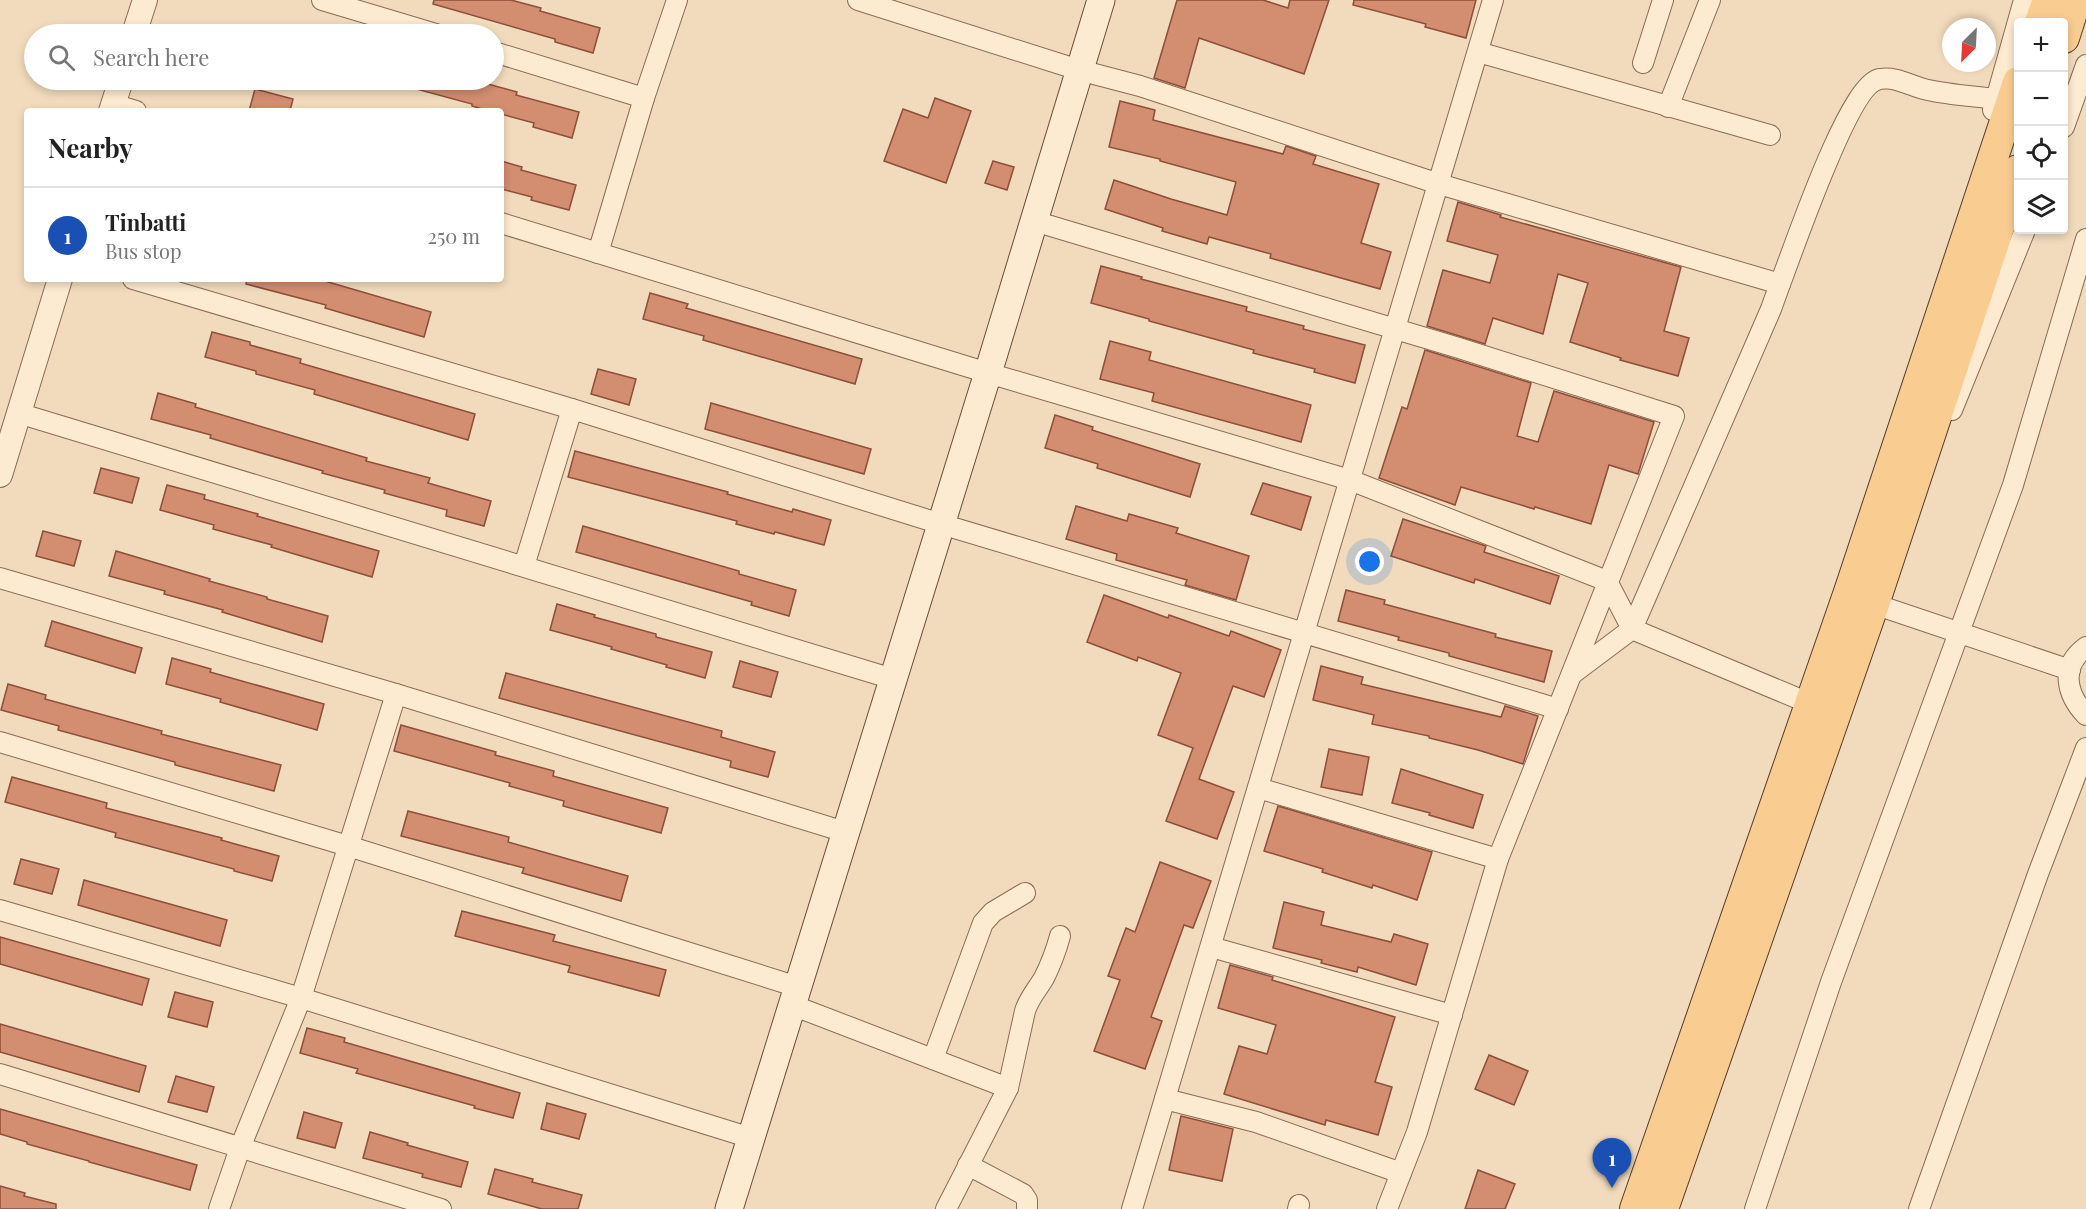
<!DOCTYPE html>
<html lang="en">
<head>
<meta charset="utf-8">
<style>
	body { margin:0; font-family:"Playfair Display",serif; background:#f2f2f2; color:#222 }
	.controls { position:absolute; right:18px; top:18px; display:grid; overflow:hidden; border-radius:6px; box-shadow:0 3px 9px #0003 }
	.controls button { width:54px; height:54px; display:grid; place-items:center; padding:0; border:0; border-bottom:2px solid #e0e0e0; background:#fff; color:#222; font:30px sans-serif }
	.compass { position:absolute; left:1942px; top:18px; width:54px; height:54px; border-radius:50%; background:#fff; box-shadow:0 3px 9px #0003; rotate:204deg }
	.you { position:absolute; left:1370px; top:562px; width:21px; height:21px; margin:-15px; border:4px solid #fff; border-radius:50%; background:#1a73e8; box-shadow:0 0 0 9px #1a73e833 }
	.badge { display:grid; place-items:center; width:39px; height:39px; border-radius:50%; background:#ea580c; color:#fff; font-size:20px; font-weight:700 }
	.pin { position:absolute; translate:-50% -50px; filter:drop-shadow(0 2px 3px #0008) }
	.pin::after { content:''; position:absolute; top:32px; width:21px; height:18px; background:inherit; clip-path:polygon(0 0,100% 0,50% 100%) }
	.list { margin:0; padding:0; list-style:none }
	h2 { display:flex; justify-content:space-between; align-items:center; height:78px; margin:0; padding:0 24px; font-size:26px }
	h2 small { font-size:20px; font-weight:400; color:#767676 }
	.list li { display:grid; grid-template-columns:39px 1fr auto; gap:18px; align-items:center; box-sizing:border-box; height:96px; padding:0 24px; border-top:2px solid #e0e0e0 }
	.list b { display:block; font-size:22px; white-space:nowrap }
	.list p { margin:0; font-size:20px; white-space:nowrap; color:#767676 }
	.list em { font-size:20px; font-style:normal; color:#767676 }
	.icon { flex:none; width:33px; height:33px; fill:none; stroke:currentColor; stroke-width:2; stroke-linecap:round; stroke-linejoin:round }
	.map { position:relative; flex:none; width:2086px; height:1209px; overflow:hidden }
	.search { position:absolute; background:#fff; box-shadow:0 3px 9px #0003; left:24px; top:24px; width:480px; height:66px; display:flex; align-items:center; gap:15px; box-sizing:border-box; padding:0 21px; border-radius:33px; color:#767676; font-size:22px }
	.panel { position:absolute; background:#fff; box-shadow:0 3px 9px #0003; left:24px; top:108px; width:480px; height:174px; border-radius:6px }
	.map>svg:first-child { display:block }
	.building { fill:#d38d70; stroke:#8d4f38; stroke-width:1.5 }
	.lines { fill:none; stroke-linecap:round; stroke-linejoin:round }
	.minor-casing { stroke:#8b6b55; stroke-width:22 }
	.tertiary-casing { stroke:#8b6b55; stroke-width:26 }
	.secondary-casing { stroke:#6d4c38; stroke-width:29 }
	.primary-casing { stroke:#583a2a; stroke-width:32 }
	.minor { stroke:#fcead1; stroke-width:20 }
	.tertiary { stroke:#fcead1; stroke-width:24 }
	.secondary { stroke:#fcead1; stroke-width:27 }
	.primary { stroke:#f9cc91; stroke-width:30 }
</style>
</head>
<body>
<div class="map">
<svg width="2086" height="1209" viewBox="0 0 2086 1209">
	<rect width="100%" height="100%" fill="#f2dbbd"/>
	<g class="building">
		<polygon points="434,0 511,0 541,8 540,11 600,28 593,53 555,42 555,39 433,4"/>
		<polygon points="1177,0 1263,0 1288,8 1290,0 1329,0 1304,74 1199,38 1185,88 1154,78"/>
		<polygon points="1354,0 1476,0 1466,38 1425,27 1426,24 1353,5"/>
		<polygon points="399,80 473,80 517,92 516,95 579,112 572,138 533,127 534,123 501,114 501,111 489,111 472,106 472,104 398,84"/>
		<polygon points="255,89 293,99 290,111 249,111"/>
		<polygon points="935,98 971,111 946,183 884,161 903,109 928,118"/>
		<polygon points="1120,101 1155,110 1153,120 1283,154 1286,146 1316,156 1313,164 1379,184 1361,243 1391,252 1380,289 1270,258 1271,254 1209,237 1207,244 1162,231 1163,228 1105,209 1114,180 1171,199 1227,215 1236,182 1160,161 1160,159 1109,147"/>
		<polygon points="501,161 522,167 521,170 576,185 569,210 531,200 532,197 501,189"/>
		<polygon points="993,161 1014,167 1007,190 985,183"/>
		<polygon points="1458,202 1501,215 1500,217 1681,267 1664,331 1689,338 1678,376 1620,360 1621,358 1570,342 1588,283 1558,274 1543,334 1493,318 1485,344 1427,326 1443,270 1490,283 1498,255 1447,241"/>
		<polygon points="1101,266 1142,277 1141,279 1247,307 1246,311 1304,326 1303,329 1365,345 1355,383 1314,372 1315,369 1253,353 1254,350 1149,321 1149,319 1091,303"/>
		<polygon points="247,279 318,279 431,312 424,337 325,308 326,305 246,284"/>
		<polygon points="650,293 688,304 686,308 862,359 855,384 703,340 704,336 643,319"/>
		<polygon points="212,332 250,342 250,345 301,359 300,363 475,414 468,440 314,394 315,390 256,374 256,371 205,357"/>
		<polygon points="1110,341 1151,352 1149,360 1311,405 1301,442 1152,401 1154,393 1100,379"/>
		<polygon points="1425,350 1531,383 1517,436 1538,442 1554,391 1654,422 1638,474 1609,465 1591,524 1535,507 1534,509 1461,487 1455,505 1379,478 1402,407 1407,409"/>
		<polygon points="598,369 636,379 629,405 591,394"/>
		<polygon points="158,393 196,404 195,407 367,458 366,461 430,478 428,483 491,501 484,526 446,516 447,510 384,493 385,490 322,473 323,471 210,438 211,435 151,419"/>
		<polygon points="711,403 871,449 864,474 705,429"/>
		<polygon points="1055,415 1093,427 1092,430 1200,464 1190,497 1097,468 1098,464 1045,448"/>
		<polygon points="575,451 728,492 727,494 792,512 793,509 831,520 824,545 775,532 774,534 736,524 737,521 568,477"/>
		<polygon points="101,468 139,478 132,503 94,493"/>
		<polygon points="1263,483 1311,497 1301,530 1251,514"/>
		<polygon points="167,485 205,495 204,499 258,514 257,516 379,551 372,577 271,547 272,545 213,529 214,525 160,510"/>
		<polygon points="1076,506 1127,521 1129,514 1178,528 1176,533 1249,556 1236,600 1185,585 1187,580 1116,560 1117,554 1066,539"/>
		<polygon points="1403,519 1486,546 1484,552 1559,576 1550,604 1475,579 1474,583 1391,556"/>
		<polygon points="583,526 739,571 739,574 796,590 789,616 751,605 752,602 576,552"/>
		<polygon points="43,531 81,541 74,566 36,556"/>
		<polygon points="116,551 210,579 209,581 267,597 267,599 328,616 322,642 222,612 223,610 164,594 165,591 109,576"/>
		<polygon points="1346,590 1385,600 1384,604 1496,634 1495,637 1552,651 1544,682 1449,656 1449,653 1398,640 1399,637 1338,621"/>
		<polygon points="1104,595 1168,618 1169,615 1229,636 1231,631 1281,650 1264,697 1233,686 1199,779 1234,792 1217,839 1166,821 1193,748 1158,735 1181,673 1138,657 1137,661 1087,642"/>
		<polygon points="557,604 595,615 594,617 656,634 656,637 712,652 705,678 666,667 667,665 611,649 612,647 550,630"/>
		<polygon points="52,621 142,648 135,673 45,646"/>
		<polygon points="172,658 211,669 210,672 324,704 317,730 220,702 221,699 166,684"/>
		<polygon points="740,661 778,672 771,697 733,687"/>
		<polygon points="1321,666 1363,677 1361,684 1501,717 1505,706 1538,716 1523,764 1478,750 1429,738 1429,736 1372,724 1374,715 1313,700"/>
		<polygon points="506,673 722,731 721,737 775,752 768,777 730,767 731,761 499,698"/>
		<polygon points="8,684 46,695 45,699 162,731 161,734 281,765 274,791 175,765 175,762 58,730 59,726 1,710"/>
		<polygon points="401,725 496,752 495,755 554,771 553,776 668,808 661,833 563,806 564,801 509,786 510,783 394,751"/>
		<polygon points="1329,749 1369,757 1362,795 1321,787"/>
		<polygon points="1401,769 1483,795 1473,828 1429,815 1430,813 1392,803"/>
		<polygon points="12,777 107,803 106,808 222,838 221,840 279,856 272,881 234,871 234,869 115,837 116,833 5,802"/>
		<polygon points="1278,806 1432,852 1417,900 1373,885 1372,888 1322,872 1323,869 1264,851"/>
		<polygon points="408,811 509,837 508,842 628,876 621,901 522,873 524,868 401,836"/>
		<polygon points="21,859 59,869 52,894 14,884"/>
		<polygon points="1160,862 1211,881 1193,928 1184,925 1151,1017 1162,1021 1145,1069 1094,1051 1120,980 1108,976 1126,928 1135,932"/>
		<polygon points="84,880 227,920 220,946 78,905"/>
		<polygon points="1284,902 1324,912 1321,925 1391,942 1394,934 1428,944 1416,985 1358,967 1357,972 1321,963 1322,960 1273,948"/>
		<polygon points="462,911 555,935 553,941 666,970 659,996 568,972 570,966 455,936"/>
		<polygon points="0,937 149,979 142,1005 0,964"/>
		<polygon points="1230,965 1273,977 1272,980 1395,1017 1375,1082 1392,1087 1378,1135 1326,1120 1325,1125 1224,1094 1239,1046 1267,1054 1276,1025 1218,1008"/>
		<polygon points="175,992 213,1002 207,1027 168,1017"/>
		<polygon points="0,1024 146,1066 139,1092 0,1052"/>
		<polygon points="307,1028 345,1038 344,1042 520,1093 513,1118 474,1108 475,1106 356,1073 358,1069 300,1053"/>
		<polygon points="1489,1055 1528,1071 1514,1105 1475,1089"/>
		<polygon points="176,1076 214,1087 207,1112 168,1102"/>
		<polygon points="547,1103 586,1114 579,1139 541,1129"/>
		<polygon points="0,1109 197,1165 190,1190 89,1162 89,1161 27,1144 27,1142 0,1134"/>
		<polygon points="304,1112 342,1123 335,1148 297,1138"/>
		<polygon points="1181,1116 1233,1129 1222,1181 1169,1170"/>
		<polygon points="370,1132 408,1143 407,1145 468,1162 461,1187 422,1177 423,1174 363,1158"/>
		<polygon points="495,1169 533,1179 532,1182 582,1195 578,1209 542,1209 488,1194"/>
		<polygon points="1478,1170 1515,1184 1505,1209 1465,1209"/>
		<polygon points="0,1186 25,1193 24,1196 56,1204 56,1209 0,1209"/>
	</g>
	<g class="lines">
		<defs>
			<g id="minor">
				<polyline points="322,0 436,34"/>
				<polyline points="858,0 1079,70 1140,86 1439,184 1780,284 1771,309 1632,629 1572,674"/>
				<polyline points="494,52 644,98"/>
				<polyline points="1478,52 1770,135"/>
				<polyline points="1643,63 1663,0"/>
				<polyline points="113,104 136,111"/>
				<polyline points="1668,107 1710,0"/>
				<polyline points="1993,110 2024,0"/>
				<polyline points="2064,127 2086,65"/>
				<polyline points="1034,221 1459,348 1674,416 1498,859 1417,1132 1387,1209"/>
				<polyline points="501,223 988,373 1350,480 1607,581 1632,629 1811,704"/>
				<polyline points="598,253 644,98 677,0"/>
				<polyline points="133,279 572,409 941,524 1558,709"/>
				<path d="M1780,284C1793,251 1849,83 1880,79C1897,76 1912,87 1928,90C1950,95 1974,96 1996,99"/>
				<polyline points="1952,410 2025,230"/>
				<polyline points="18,413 893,679"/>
				<polyline points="524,566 572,409"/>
				<polyline points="0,578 396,694 845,832"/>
				<polyline points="1874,604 2070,670"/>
				<path d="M2086,647C2059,667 2067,695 2086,715"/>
				<polyline points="0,742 348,846 798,987"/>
				<polyline points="1258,788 1498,859"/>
				<polyline points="0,910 301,998 751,1138"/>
				<polyline points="1211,947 1452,1015"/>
				<polyline points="792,1005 1008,1088"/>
				<polyline points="933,1059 983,923 993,912 1025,893"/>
				<polyline points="0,1074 441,1209"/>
				<polyline points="1165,1099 1256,1122 1401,1173"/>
				<polyline points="968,1165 1023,1194 1027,1200 1027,1209"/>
				<polyline points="219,1209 240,1148 301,998 396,694"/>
				<path d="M946,1209L1008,1088L1025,1011C1029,998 1037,990 1044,978C1051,964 1056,951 1060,936"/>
				<polyline points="1132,1209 1493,0"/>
				<polyline points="1298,1209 1299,1205"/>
				<polyline points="1755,1209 1831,982 2013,485 2086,239"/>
				<polyline points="1919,1209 2038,874 2086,748"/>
			</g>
			<g id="tertiary">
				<polyline points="134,34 145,0"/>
				<polyline points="111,111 121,80"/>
				<polyline points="0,475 60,279"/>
			</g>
			<polyline id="secondary" points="729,1209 988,373 1101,0"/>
			<g id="primary">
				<polyline points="2040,22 2048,0"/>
				<polyline points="2064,38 2076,0"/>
				<polyline points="1635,1209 1850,589 2018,82"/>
				<polyline points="1663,1209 1874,604 2018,170"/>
			</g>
		</defs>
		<use href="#minor" class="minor-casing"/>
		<use href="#tertiary" class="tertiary-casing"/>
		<use href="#secondary" class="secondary-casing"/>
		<use href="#primary" class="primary-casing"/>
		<use href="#minor" class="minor"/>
		<use href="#tertiary" class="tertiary"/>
		<use href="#secondary" class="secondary"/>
		<use href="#primary" class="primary"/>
	</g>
</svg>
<div class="controls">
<button>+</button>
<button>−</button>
<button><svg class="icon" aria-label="locate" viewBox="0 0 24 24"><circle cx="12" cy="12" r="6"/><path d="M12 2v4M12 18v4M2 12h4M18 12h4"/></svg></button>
<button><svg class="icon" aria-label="layers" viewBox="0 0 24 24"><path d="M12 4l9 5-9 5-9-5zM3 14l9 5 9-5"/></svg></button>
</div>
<svg class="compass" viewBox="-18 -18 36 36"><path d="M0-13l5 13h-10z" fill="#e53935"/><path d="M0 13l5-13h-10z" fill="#767676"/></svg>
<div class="you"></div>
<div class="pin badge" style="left:1612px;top:1188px;background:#1a4fb4">1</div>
<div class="search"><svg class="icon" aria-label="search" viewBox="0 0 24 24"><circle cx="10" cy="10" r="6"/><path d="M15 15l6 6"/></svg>Search here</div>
<section class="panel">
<h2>Nearby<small></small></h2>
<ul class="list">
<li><span class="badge" style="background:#1a4fb4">1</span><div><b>Tinbatti</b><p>Bus stop</p></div><em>250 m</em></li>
</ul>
</section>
</div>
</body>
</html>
